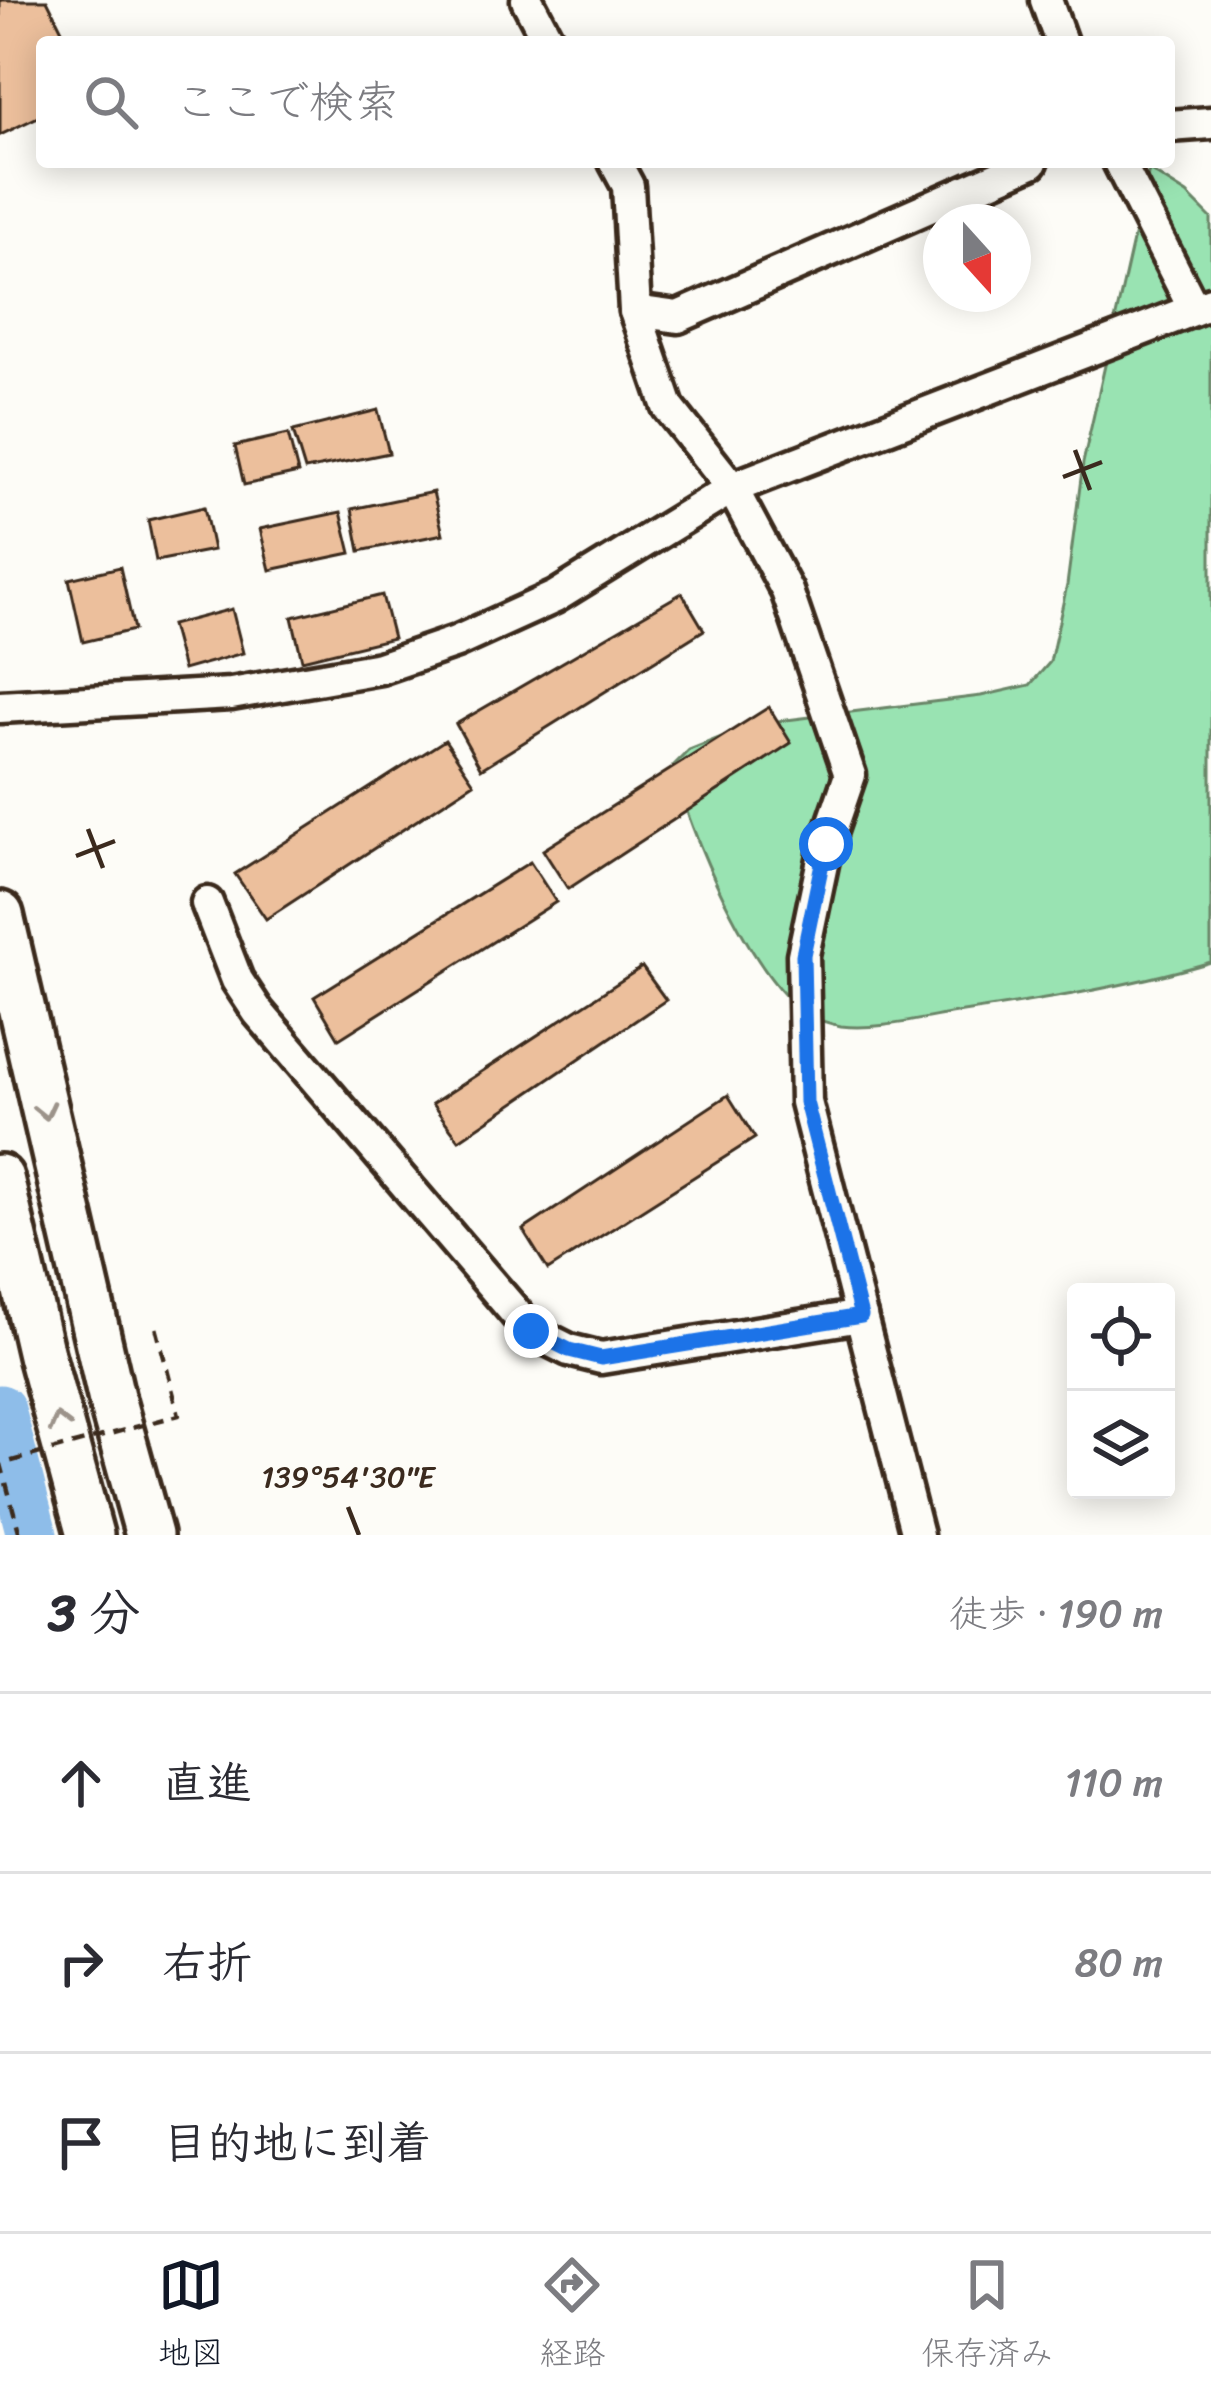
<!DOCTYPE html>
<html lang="ja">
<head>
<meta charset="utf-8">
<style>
	body { margin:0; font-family:Sriracha,"Klee One",sans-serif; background:#f7f7f7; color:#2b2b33 }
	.controls { position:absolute; right:36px; bottom:36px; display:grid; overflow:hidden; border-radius:12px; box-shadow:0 6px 30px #0003 }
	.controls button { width:108px; height:108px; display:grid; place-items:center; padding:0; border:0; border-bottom:3px solid #e1e1e2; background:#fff; color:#2b2b33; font:60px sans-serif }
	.compass { position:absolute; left:923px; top:204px; width:108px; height:108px; border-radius:50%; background:#fff; box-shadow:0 6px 30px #0003; rotate:159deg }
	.stop { position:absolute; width:36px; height:36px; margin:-27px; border:9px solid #1a73e8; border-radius:50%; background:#fff }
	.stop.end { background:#1a73e8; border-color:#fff; box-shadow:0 3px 12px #0008 }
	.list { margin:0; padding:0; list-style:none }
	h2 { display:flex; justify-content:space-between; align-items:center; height:156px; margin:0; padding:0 48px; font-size:51px }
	h2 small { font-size:39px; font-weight:400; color:#7c7c81 }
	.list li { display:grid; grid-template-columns:78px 1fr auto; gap:36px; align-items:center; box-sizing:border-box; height:180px; padding:0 48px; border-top:3px solid #e1e1e2 }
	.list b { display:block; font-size:45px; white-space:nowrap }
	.list em { font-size:39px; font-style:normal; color:#7c7c81 }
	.icon { flex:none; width:66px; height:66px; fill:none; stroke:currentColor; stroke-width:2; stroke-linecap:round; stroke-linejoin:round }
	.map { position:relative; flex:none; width:1211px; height:1535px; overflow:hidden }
	.search { position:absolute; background:#fff; box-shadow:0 6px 30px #0003; left:36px; right:36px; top:36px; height:132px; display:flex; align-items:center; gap:30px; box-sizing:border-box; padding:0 42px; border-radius:12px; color:#7c7c81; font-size:45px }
	.sheet { height:696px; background:#fff }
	nav { display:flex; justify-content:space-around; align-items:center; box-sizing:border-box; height:168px; border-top:3px solid #e1e1e2; background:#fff; font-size:33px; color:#7c7c81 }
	nav a { display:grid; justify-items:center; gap:6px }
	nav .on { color:#111827 }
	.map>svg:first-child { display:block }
	.green { fill:#99e3b2; stroke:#6a8668; stroke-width:3 }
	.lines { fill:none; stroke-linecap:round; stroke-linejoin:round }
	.river { stroke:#8ebde9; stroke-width:51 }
	.building { fill:#ecbf9c; stroke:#3b2a1e; stroke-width:3 }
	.minor-casing { stroke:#3b2a1e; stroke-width:39 }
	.highway-casing { stroke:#3b2a1e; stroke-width:54 }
	.minor { stroke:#fdfcf7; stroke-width:30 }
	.highway { stroke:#fdfcf7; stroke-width:45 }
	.path-bridge { stroke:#3b2a1e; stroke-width:4.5; stroke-dasharray:12 9; stroke-linecap:butt }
	.oneway { stroke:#9c938a }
	.route { stroke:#1a73e8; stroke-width:15 }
	.ticks { fill:none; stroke:#3b2a1e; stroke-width:4.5 }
	.ticks-label { font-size:30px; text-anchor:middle; fill:#3b2a1e; stroke:#fdfcf7; stroke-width:9; stroke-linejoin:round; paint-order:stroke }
</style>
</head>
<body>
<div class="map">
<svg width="1211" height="1535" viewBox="0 0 1211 1535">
	<rect width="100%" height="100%" fill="#fdfcf7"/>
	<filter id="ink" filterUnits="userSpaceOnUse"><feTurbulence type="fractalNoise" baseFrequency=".00833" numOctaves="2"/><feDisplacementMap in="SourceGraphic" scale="24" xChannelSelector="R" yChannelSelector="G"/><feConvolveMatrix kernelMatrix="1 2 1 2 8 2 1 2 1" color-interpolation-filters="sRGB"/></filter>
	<g filter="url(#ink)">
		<path class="green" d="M1149,170L1187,194L1211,218V962C1126,987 1037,1001 950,1014C915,1020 876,1030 841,1026C831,1024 814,1019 806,1014C750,975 689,832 673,766L689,750L754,724L981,696L1030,685L1050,662L1067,585L1083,463Z"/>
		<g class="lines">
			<polyline class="river" points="0,1410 32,1535"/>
		</g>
		<g class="building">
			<polygon points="0,0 47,0 68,42 42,42 42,115 0,135"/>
			<polygon points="378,410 389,453 305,470 293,431"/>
			<polygon points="288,434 298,473 244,485 235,446"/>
			<polygon points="433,492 443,534 360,551 352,509"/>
			<polygon points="204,507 213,550 156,561 148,520"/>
			<polygon points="341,512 351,553 270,570 260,529"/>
			<polygon points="120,567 134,630 83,642 69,579"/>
			<polygon points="682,593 704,630 481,769 456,724"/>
			<polygon points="382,595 393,638 302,660 292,617"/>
			<polygon points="232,609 243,653 183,670 171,625"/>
			<polygon points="769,707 791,743 568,889 543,850"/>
			<polygon points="445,740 474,783 266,919 235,874"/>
			<polygon points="530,862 556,902 339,1039 314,997"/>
			<polygon points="642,967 666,1000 459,1140 432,1104"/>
			<polygon points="728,1095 755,1138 548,1270 523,1230"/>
		</g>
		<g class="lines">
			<defs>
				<g id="minor">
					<polyline points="527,0 549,42"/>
					<polyline points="1046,0 1061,42"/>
					<polyline points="1169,126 1211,123"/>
					<polyline points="615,162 628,186 635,311 668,407 732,488 787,591 850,775 826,845 803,955 806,1102 917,1535"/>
					<polyline points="1119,162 1194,309"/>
					<polyline points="635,311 678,317 1032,162"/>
					<polyline points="0,707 231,694 380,668 456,642 555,597 732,488 1211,303"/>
					<polyline points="207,903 237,980 258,1012 531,1331 569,1350 601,1358 861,1316"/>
				</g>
				<g id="highway">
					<polyline points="0,915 113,1405 149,1535"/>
					<polyline points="0,1178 41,1355 90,1535"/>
				</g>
			</defs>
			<use href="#minor" class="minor-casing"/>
			<use href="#highway" class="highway-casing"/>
			<use href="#minor" class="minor"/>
			<use href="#highway" class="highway"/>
			<polyline class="path-bridge" points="20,1535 1,1464 179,1415 156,1327"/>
		</g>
		<defs><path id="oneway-chevron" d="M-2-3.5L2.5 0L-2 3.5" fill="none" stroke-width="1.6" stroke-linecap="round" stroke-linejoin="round" transform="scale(3)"/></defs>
		<g class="oneway">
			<use href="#oneway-chevron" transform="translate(45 1111) rotate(77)"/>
			<use href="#oneway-chevron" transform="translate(59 1422) rotate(-105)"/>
		</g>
	</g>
	<g class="lines" filter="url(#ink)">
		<polyline class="route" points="531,1331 569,1350 601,1358 861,1316 806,1102 803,955 826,844"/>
	</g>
	<path class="ticks" d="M1075,450L1090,490M1063,477L1102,462M88,829L103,868M76,856L115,841M348,1507L359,1535"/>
	<g class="ticks-label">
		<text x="348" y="1487">139°54'30"E</text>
	</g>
</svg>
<div class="controls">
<button><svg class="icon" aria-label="locate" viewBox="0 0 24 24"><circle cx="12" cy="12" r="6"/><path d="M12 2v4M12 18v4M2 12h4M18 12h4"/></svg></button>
<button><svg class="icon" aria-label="layers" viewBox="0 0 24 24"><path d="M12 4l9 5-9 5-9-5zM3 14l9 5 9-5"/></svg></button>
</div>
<svg class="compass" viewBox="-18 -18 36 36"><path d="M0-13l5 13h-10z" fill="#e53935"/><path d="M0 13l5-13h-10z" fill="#7c7c81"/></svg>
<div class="stop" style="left:826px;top:844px"></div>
<div class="stop end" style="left:531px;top:1331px"></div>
<div class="search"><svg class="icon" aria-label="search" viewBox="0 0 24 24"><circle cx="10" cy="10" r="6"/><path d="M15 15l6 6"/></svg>ここで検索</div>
</div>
<section class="sheet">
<h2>3 分<small>徒歩 · 190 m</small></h2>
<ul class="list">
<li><svg class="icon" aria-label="ahead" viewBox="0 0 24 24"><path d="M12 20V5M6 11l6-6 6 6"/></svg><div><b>直進</b></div><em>110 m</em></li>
<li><svg class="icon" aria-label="right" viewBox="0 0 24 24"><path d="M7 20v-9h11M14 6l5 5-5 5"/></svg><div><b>右折</b></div><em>80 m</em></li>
<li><svg class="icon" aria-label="arrive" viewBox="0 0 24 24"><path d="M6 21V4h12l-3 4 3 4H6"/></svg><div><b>目的地に到着</b></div></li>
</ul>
</section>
<nav>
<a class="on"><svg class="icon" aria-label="map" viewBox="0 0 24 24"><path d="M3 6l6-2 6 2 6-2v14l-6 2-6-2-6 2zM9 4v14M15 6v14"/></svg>地図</a>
<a><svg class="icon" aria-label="directions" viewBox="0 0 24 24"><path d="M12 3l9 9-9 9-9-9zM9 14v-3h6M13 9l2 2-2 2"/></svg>経路</a>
<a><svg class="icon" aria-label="saved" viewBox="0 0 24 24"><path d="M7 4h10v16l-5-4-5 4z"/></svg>保存済み</a>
</nav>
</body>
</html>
